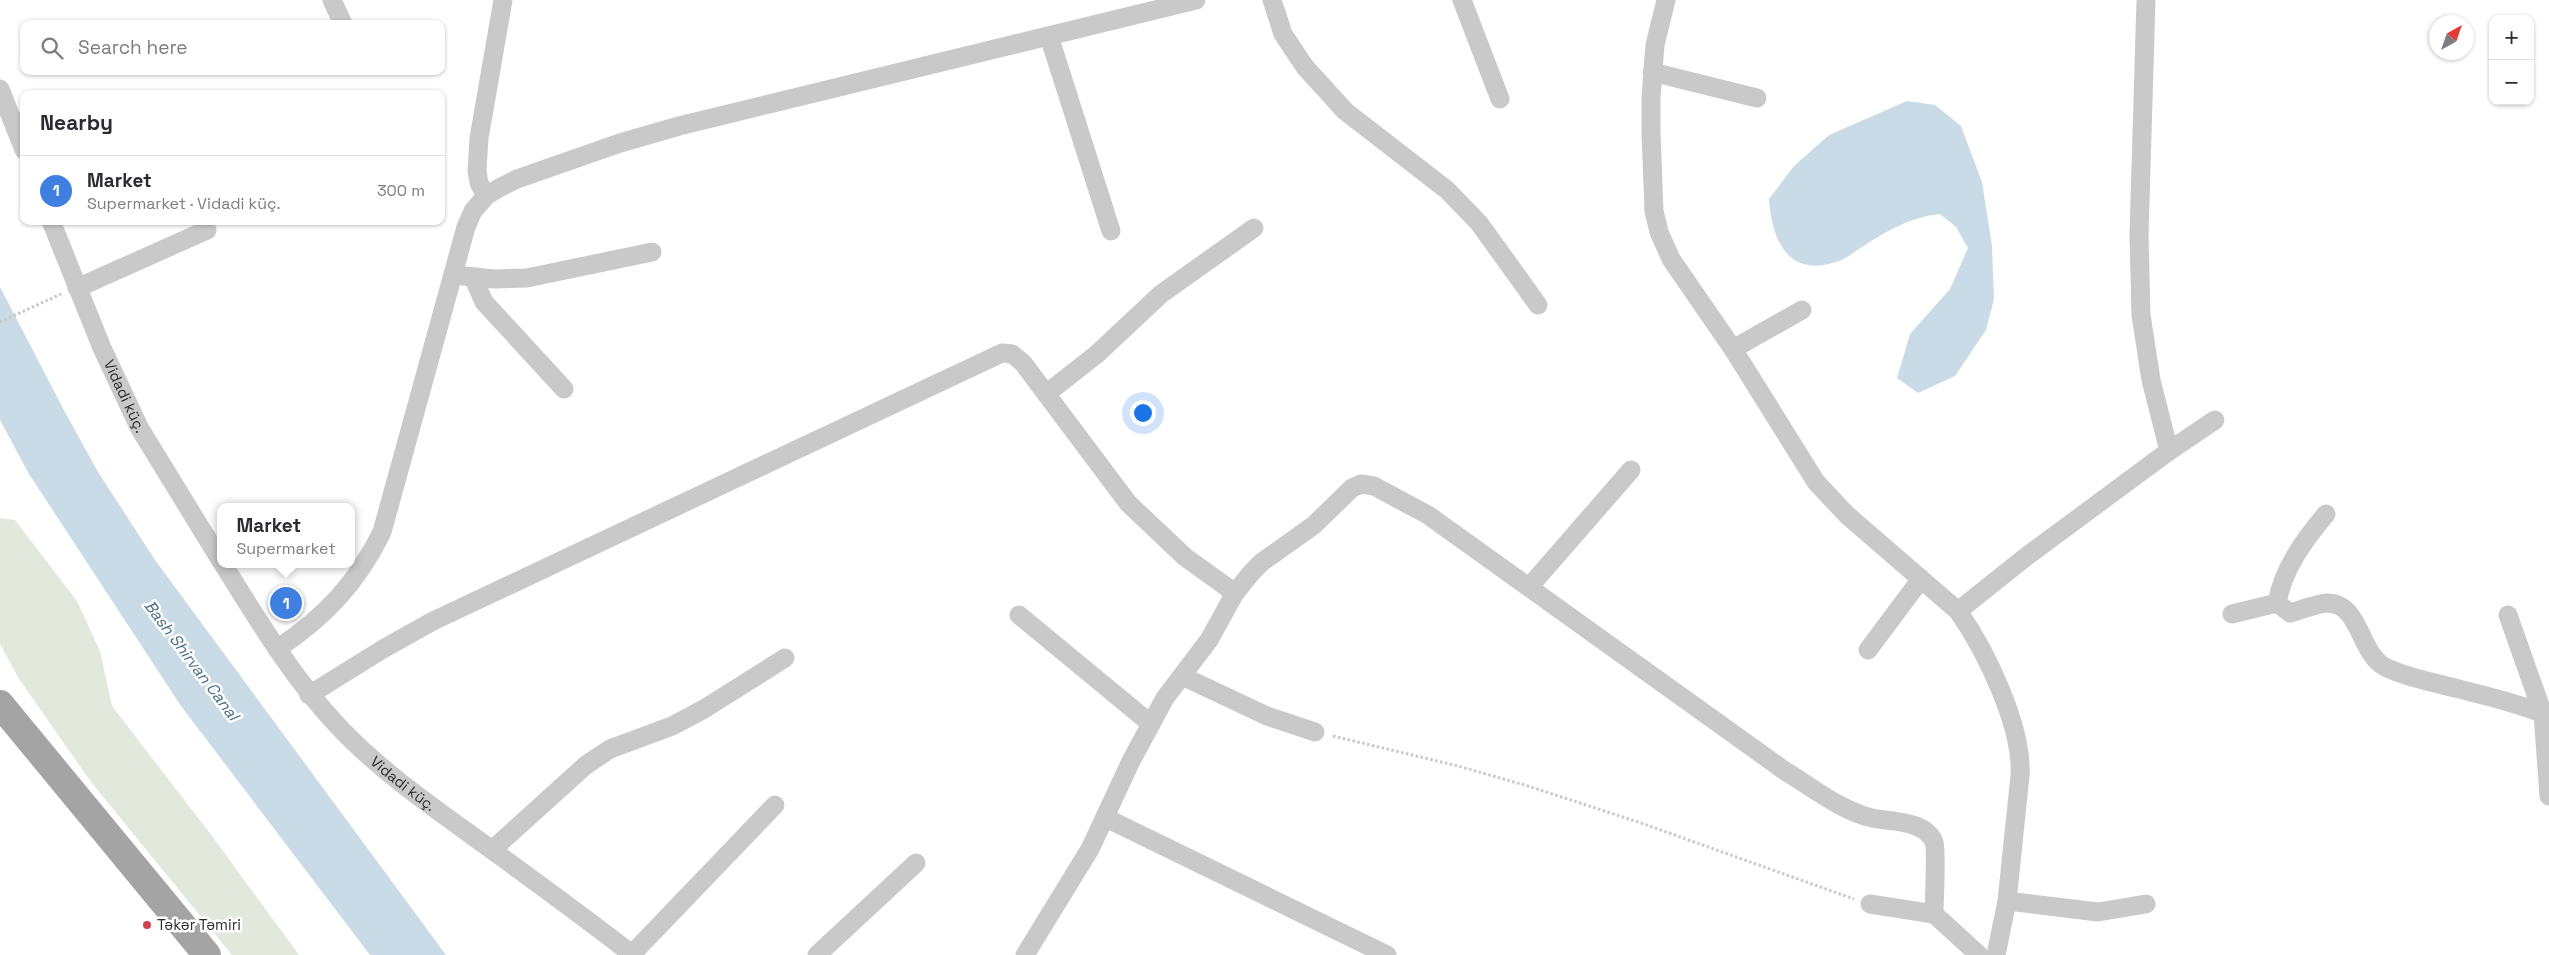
<!DOCTYPE html>
<html lang="en">
<head>
<meta charset="utf-8">
<style>
	body { margin:0; font-family:"Space Grotesk",sans-serif; background:#f7f7f7; color:#2b2b33 }
	.controls { position:absolute; right:15px; top:15px; display:grid; overflow:hidden; border-radius:10px; box-shadow:0 1px 4px #0004 }
	.controls button { width:45px; height:45px; display:grid; place-items:center; padding:0; border:0; border-bottom:1px solid #e1e1e2; background:#fff; color:#2b2b33; font:25px sans-serif }
	.compass { position:absolute; left:2429px; top:15px; width:45px; height:45px; border-radius:50%; background:#fff; box-shadow:0 1px 4px #0004; rotate:40deg }
	.you { position:absolute; left:1142px; top:412px; width:18px; height:18px; margin:-12px; border:4px solid #fff; border-radius:50%; background:#1a73e8; box-shadow:0 0 0 8px #1a73e833 }
	.badge { display:grid; place-items:center; width:32px; height:32px; border-radius:50%; background:#ce4252; color:#fff; font-size:16px; font-weight:700 }
	.pin { position:absolute; translate:-50% -50%; border:2px solid #fff; box-shadow:0 1px 5px #0006 }
	.popup { position:absolute; left:217px; top:503px; width:138px; height:65px; box-sizing:border-box; display:grid; place-content:center; border-radius:10px; background:#fff; filter:drop-shadow(0 1px 4px #0005); font-size:16px; white-space:nowrap; color:#7c7c81 }
	.popup b { font-size:19px; color:#2b2b33 }
	.popup::after { content:''; position:absolute; left:50%; top:100%; margin-left:-10px; border:10px solid transparent; border-top-color:#fff }
	.list { margin:0; padding:0; list-style:none }
	h2 { display:flex; justify-content:space-between; align-items:center; height:65px; margin:0; padding:0 20px; font-size:21px }
	h2 small { font-size:16px; font-weight:400; color:#7c7c81 }
	.list li { display:grid; grid-template-columns:32px 1fr auto; gap:15px; align-items:center; box-sizing:border-box; height:70px; padding:0 20px; border-top:1px solid #e1e1e2 }
	.list b { display:block; font-size:19px; white-space:nowrap }
	.list p { margin:0; font-size:16px; white-space:nowrap; color:#7c7c81 }
	.list em { font-size:16px; font-style:normal; color:#7c7c81 }
	.icon { flex:none; width:28px; height:28px; fill:none; stroke:currentColor; stroke-width:2; stroke-linecap:round; stroke-linejoin:round }
	.map { position:relative; flex:none; width:2549px; height:955px; overflow:hidden }
	.search { position:absolute; background:#fff; box-shadow:0 1px 4px #0004; left:20px; top:20px; width:425px; height:55px; display:flex; align-items:center; gap:12px; box-sizing:border-box; padding:0 18px; border-radius:10px; color:#7c7c81; font-size:19px }
	.panel { position:absolute; background:#fff; box-shadow:0 1px 4px #0004; left:20px; top:90px; width:425px; height:135px; border-radius:10px }
	.map>svg:first-child { display:block }
	.green { fill:#e2e8db }
	.water { fill:#c9dbe6 }
	.lines { fill:none; stroke-linecap:round; stroke-linejoin:round }
	.path { stroke:#c9c9c9; stroke-width:3; stroke-dasharray:2.5 2.5; stroke-linecap:butt }
	.street { stroke:#c9c9c9; stroke-width:19 }
	.primary { stroke:#a4a4a4; stroke-width:28 }
	.poi-dot { fill:#ce4252; stroke:#fff; stroke-width:2 }
	.labels { text-anchor:middle; stroke-width:5; stroke-linejoin:round; paint-order:stroke }
	.street-label { font-size:15px; fill:#2c2c2c; stroke:#fff }
	.poi-label { font-size:15px; fill:#2c2c2c; stroke:#fff; text-anchor:start }
	.water-label { font-size:16px; font-style:italic; fill:#456d83; stroke:#fff }
</style>
</head>
<body>
<div class="map">
<svg width="2549" height="955" viewBox="0 0 2549 955">
	<rect width="100%" height="100%" fill="#fff"/>
	<polygon class="green" points="0,518 15,520 77,601 100,651 112,706 212,836 299,955 232,955 91,782 19,679 0,644"/>
	<g class="water">
		<path d="M1907,101L1935,105L1961,126L1982,182L1992,246L1994,299L1986,330L1955,376L1918,393L1897,378L1910,334L1950,289L1968,248L1956,227L1940,214C1908,218 1889,230 1862,247C1855,251 1847,258 1839,261C1789,279 1772,242 1769,199L1794,166L1829,135Z"/>
		<polygon points="0,287 66,414 98,472 155,560 446,955 370,955 181,706 29,474 0,420"/>
	</g>
	<g class="lines">
		<g class="path">
			<polyline points="0,322 61,294"/>
			<polyline points="1333,736 1458,766 1528,786 1641,823 1854,899"/>
		</g>
		<g class="street">
			<polyline points="332,0 343,24"/>
			<polyline points="1272,0 1283,34 1305,67 1345,111 1447,190 1479,223 1538,305"/>
			<polyline points="1462,0 1500,99"/>
			<path d="M1666,0L1655,45L1651,97V132L1654,211L1659,232L1671,259L1733,349L1816,482L1847,515L1958,611C1986,651 2023,727 2020,776L2007,901L1996,955"/>
			<polyline points="1049,36 1111,231"/>
			<polyline points="1652,72 1757,98"/>
			<polyline points="0,89 24,150"/>
			<polyline points="486,196 479,183 477,171 479,138 503,0"/>
			<path id="s1" d="M51,221L102,348L140,429L221,561"/>
			<polyline points="454,275 494,279 527,278 652,252"/>
			<polyline points="473,277 484,302 564,389"/>
			<polyline points="77,288 207,230"/>
			<polyline points="1733,349 1802,310"/>
			<polyline points="1046,394 1097,354 1161,294 1254,228"/>
			<polyline points="2169,451 2215,420"/>
			<path d="M2326,514C2304,540 2283,569 2277,603L2290,613C2301,610 2315,604 2327,603C2361,603 2358,652 2385,667C2403,676 2423,680 2443,685C2478,694 2515,702 2549,716"/>
			<path id="s2" d="M223,564C258,620 292,677 337,725C379,770 431,806 481,842C532,879 583,916 633,955"/>
			<polyline points="1530,586 1631,470"/>
			<polyline points="1958,611 2027,556 2169,451 2151,380 2141,315 2139,235 2146,0"/>
			<polyline points="2232,614 2277,603"/>
			<polyline points="1019,615 1151,724"/>
			<polyline points="2508,615 2543,714 2549,796"/>
			<path d="M277,649C325,617 357,583 382,532L466,227L473,211L486,196L499,188L517,179L620,143L679,126L1196,0"/>
			<polyline points="1868,650 1921,579"/>
			<polyline points="1182,676 1267,716 1315,732"/>
			<polyline points="309,695 383,649 433,621 1002,353 1012,354 1023,363 1128,503 1185,557 1235,593"/>
			<polyline points="1106,818 1387,955"/>
			<polyline points="492,850 586,765 610,749 672,726 704,709 785,658"/>
			<polyline points="2007,901 2098,912 2146,904"/>
			<polyline points="1870,904 1934,914"/>
			<polyline points="632,954 775,805"/>
			<polyline points="817,955 916,863"/>
			<path d="M1025,955L1090,849L1131,761L1165,698L1209,640L1235,593L1251,573L1262,562L1314,525L1352,488L1361,484L1374,486L1428,515L1785,771C1812,787 1841,811 1872,818C1891,822 1925,820 1934,842C1937,849 1934,902 1934,914L1979,955"/>
		</g>
		<polyline class="primary" points="0,704 207,955"/>
	</g>
	<circle class="poi-dot" cx="147" cy="925" r="5"/>
	<g class="labels">
		<g class="street-label">
			<text dy="5" stroke="none"><textPath href="#s1" startOffset="190">Vidadi küç.</textPath></text>
			<text dy="5" stroke="none"><textPath href="#s2" startOffset="286">Vidadi küç.</textPath></text>
		</g>
		<g class="poi-label">
			<text x="157" y="930">Təkər Təmiri</text>
		</g>
		<g class="water-label">
			<text transform="translate(192 660) rotate(53)" y="6">Bash Shirvan Canal</text>
		</g>
	</g>
</svg>
<div class="controls">
<button>+</button>
<button>−</button>
</div>
<svg class="compass" viewBox="-18 -18 36 36"><path d="M0-13l5 13h-10z" fill="#e53935"/><path d="M0 13l5-13h-10z" fill="#7c7c81"/></svg>
<div class="you"></div>
<div class="pin badge" style="left:286px;top:603px;background:#3f7fe0">1</div>
<div class="popup"><b>Market</b>Supermarket</div>
<div class="search"><svg class="icon" aria-label="search" viewBox="0 0 24 24"><circle cx="10" cy="10" r="6"/><path d="M15 15l6 6"/></svg>Search here</div>
<section class="panel">
<h2>Nearby<small></small></h2>
<ul class="list">
<li><span class="badge" style="background:#3f7fe0">1</span><div><b>Market</b><p>Supermarket · Vidadi küç.</p></div><em>300 m</em></li>
</ul>
</section>
</div>
</body>
</html>
